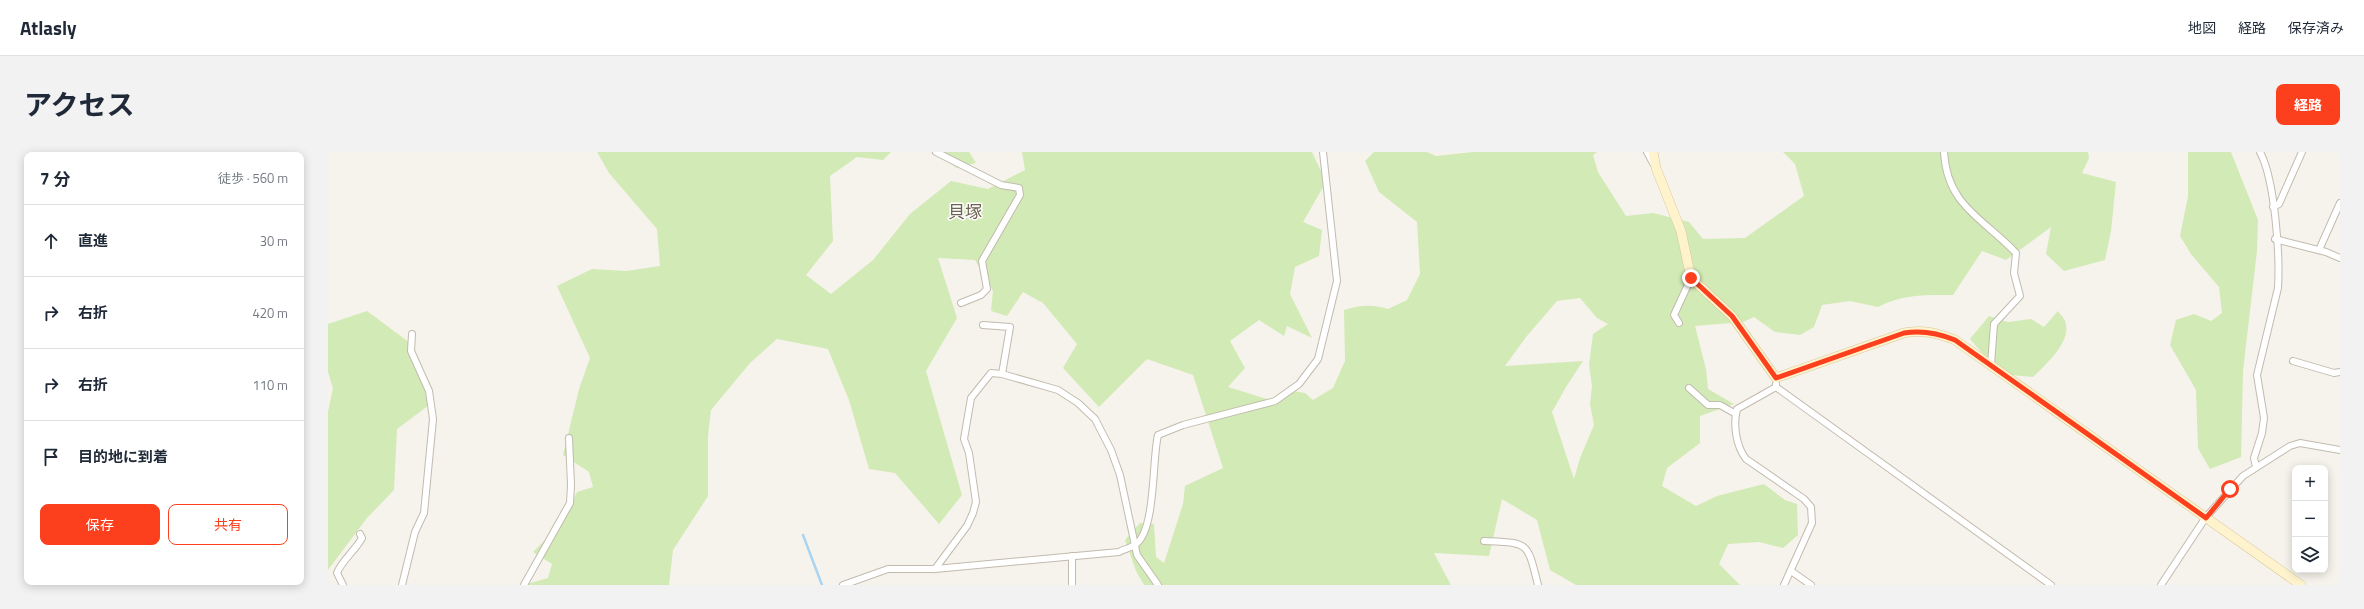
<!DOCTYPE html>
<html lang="ja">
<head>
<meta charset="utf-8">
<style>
	body { margin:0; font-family:"Titillium Web","Noto Sans JP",sans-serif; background:#f2f2f3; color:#1f2937 }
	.controls { position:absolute; right:12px; bottom:12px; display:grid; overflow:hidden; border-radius:8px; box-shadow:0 2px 10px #0003 }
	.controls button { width:36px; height:36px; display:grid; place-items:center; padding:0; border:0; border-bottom:1px solid #e0e1e3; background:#fff; color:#1f2937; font:20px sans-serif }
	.stop { position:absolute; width:12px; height:12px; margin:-9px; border:3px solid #fc3f1d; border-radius:50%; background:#fff }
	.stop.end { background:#fc3f1d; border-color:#fff; box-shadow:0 1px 4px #0008 }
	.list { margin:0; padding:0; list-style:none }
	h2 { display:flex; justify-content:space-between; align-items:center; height:52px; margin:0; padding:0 16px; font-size:17px }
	h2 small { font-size:13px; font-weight:400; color:#747a83 }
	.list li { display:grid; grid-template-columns:26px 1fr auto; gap:12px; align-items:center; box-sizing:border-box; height:72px; padding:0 16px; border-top:1px solid #e0e1e3 }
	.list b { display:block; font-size:15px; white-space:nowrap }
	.list em { font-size:13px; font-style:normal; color:#747a83 }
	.actions { display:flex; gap:8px; padding:12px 16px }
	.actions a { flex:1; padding:9px 0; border:1px solid #fc3f1d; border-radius:8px; text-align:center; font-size:14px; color:#fc3f1d }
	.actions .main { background:#fc3f1d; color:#fff }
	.icon { flex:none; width:22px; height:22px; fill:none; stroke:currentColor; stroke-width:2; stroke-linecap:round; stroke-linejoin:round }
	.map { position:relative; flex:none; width:2012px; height:433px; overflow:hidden; border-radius:8px }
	header { display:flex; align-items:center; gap:24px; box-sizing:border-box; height:56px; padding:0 20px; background:#fff; border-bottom:1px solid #e0e1e3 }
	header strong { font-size:19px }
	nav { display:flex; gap:22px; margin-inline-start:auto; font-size:14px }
	.intro { display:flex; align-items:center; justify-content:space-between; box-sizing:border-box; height:96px; padding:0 24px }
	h1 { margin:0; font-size:28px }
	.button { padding:10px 18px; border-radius:8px; background:#fc3f1d; color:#fff; font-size:14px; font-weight:700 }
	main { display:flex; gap:24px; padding:0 24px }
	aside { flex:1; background:#fff; border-radius:8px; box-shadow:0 2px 10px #0003 }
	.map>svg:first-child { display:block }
	.green { fill:#d2eab5; fill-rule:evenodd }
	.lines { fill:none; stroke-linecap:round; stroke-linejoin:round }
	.stream { stroke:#a9d4f2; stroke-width:2.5 }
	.street-casing { stroke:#c2bbae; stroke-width:8 }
	.secondary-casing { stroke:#d6c79b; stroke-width:10 }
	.street { stroke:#fff; stroke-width:6 }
	.secondary { stroke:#fff3cd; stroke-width:9 }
	.route { stroke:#fc3f1d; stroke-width:5 }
	.labels { text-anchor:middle; stroke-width:3; stroke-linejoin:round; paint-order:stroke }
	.quarter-label { font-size:17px; fill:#6e6250; stroke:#fff }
</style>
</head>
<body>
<header>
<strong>Atlasly</strong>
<nav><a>地図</a><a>経路</a><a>保存済み</a></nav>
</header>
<div class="intro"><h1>アクセス</h1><a class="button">経路</a></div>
<main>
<aside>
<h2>7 分<small>徒歩 · 560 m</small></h2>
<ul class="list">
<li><svg class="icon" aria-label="ahead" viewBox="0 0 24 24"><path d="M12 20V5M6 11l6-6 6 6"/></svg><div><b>直進</b></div><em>30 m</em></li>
<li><svg class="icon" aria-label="right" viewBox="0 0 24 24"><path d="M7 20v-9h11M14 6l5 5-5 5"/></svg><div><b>右折</b></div><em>420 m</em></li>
<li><svg class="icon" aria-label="right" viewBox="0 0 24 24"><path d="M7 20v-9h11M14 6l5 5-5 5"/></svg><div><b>右折</b></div><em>110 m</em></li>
<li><svg class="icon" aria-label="arrive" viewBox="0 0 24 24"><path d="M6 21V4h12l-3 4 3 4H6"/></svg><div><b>目的地に到着</b></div></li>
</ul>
<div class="actions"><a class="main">保存</a><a>共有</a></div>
</aside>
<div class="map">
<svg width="2012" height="433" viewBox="0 0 2012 433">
	<rect width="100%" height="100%" fill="#f6f3ec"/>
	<g class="green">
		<path d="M269,0H563L555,8L529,5L502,24L505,89L478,123L503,142L545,108L582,62L623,29L660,37L697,18L694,0H984L998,30L975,70L994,78L991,104L967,115L962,142L984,186L959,174L956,184L931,168L902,189L917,216L900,235L942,248L959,238L977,241L985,248L1005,236L1017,209L1016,158C1032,153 1044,152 1060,157L1079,148L1092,122L1089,70L1051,40L1037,9L1046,0H1099L1108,4L1145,0H1269L1265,3L1270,20L1298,64L1325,61L1361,70L1375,87L1417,86L1476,44L1467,12L1455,0H1760L1761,6L1754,21L1788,30L1783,79L1777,108L1736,119L1718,102L1723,75L1678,108L1654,99L1625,143C1599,143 1574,142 1550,155L1522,149L1494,153L1486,175L1472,183L1447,180L1426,165L1415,170L1367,174L1378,217L1380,237L1406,252L1372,264V291L1339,316L1334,334L1368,354L1389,344L1436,332L1457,348L1469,352L1470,383L1455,396L1431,390L1400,392L1391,412L1412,433H1248L1222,418L1209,368L1174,347L1161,404L1106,401L1123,433H816L808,419L797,388L812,371L826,372L828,405L836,411L855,352L857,334L895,316L865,223L819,207L771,255L735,216L749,192L715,151L695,140L679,164L663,159L665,139L647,108L610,106L629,166L598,219L634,343L611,372L567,321L541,317L521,248L500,197L449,187L422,211L383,258L380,284V344L345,398L341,433H195L220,426L224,412L205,400L233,372L249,340L265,335L261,320L235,303L251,237L262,206L229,134L264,117L298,119L332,114L329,77L281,21ZM1252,146L1269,166L1280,172L1265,182L1261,213L1264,234L1262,252L1266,273L1252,306L1246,327L1224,260L1238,235L1255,209L1177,214L1198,185L1229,149Z"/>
		<polygon points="614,0 641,0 648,11 628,16"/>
		<polygon points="1860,0 1903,0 1930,68 1929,99 1915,219 1913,305 1882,317 1870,296 1868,238 1842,193 1848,168 1866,162 1883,169 1894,161 1891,135 1863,102 1852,84 1860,44"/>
		<polygon points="39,159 82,191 101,253 69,277 66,338 39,366 0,418 0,260 5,236 0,220 0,172"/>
		<path d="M1730,159C1732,162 1736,166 1737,169C1745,189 1717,213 1705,225L1672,222L1642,187L1661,164L1680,170L1703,167L1716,175Z"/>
	</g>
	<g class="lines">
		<polyline class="stream" points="475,383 494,433"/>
		<defs>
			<g id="street">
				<polyline points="608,0 673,33 691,36 692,43 654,109 659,137 653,143 633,151"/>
				<polyline points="1319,0 1325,11"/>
				<path d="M1616,0C1619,54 1655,66 1688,101L1686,121L1692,144L1666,172L1663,213"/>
				<polyline points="1945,55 1951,52 1974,0"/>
				<polyline points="1947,87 1998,100 2012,106"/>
				<polyline points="1991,98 2012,51"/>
				<polyline points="1351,171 1346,163 1363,126"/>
				<polyline points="655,173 682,175 674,222"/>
				<polyline points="1965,209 2006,221 2012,220"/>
				<path d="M1448,232V235L1409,257C1405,273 1408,294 1418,307L1476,347L1483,355L1484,371L1456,433"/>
				<polyline points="1448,235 1723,433"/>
				<polyline points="1361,236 1380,253 1392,253 1408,262"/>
				<path d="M1928,315L1926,306L1934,281L1936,266L1929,223L1950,136C1952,103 1947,28 1932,0"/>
				<path d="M1156,389C1201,391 1199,389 1210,433"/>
				<polyline points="607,417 639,374 645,361 648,350 641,301 636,287 643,246 663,221 674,222 730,238 750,251 767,267 783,298 792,323 809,403 830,433"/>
				<polyline points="1463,419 1483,433"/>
				<path d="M15,433L9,421C14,408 27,399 34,386L32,382"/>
				<polyline points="74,433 87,380 96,361 105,267 101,239 83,199 84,182"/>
				<polyline points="196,433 242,351 243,333 241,286"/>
				<path d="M515,433L560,417H607L791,400C796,397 803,396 808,392C828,377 824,307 830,283L855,273L947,249L971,232L990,207L1009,129L995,0"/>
				<polyline points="744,433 744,404"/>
				<polyline points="1833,433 1878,365 1915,324 1962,294 1972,291 2012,298"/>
			</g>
			<path id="secondary" d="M1325,0L1328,16L1353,79L1363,126L1404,164L1448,226L1576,181C1594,177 1610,181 1627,188L1973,433"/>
		</defs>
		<use href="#street" class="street-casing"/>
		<use href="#secondary" class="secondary-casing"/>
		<use href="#street" class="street"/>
		<use href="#secondary" class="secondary"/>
	</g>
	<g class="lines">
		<path class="route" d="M1363,126L1404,164L1448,226L1576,181C1594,178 1610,181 1627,188L1878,366L1902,337"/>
	</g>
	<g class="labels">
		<g class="quarter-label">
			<text x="637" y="66">貝塚</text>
		</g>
	</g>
</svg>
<div class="controls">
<button>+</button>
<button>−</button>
<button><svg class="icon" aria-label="layers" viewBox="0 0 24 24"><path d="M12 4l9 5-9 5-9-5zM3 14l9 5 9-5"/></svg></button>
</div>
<div class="stop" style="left:1902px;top:337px"></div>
<div class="stop end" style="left:1363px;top:126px"></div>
</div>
</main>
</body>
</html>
